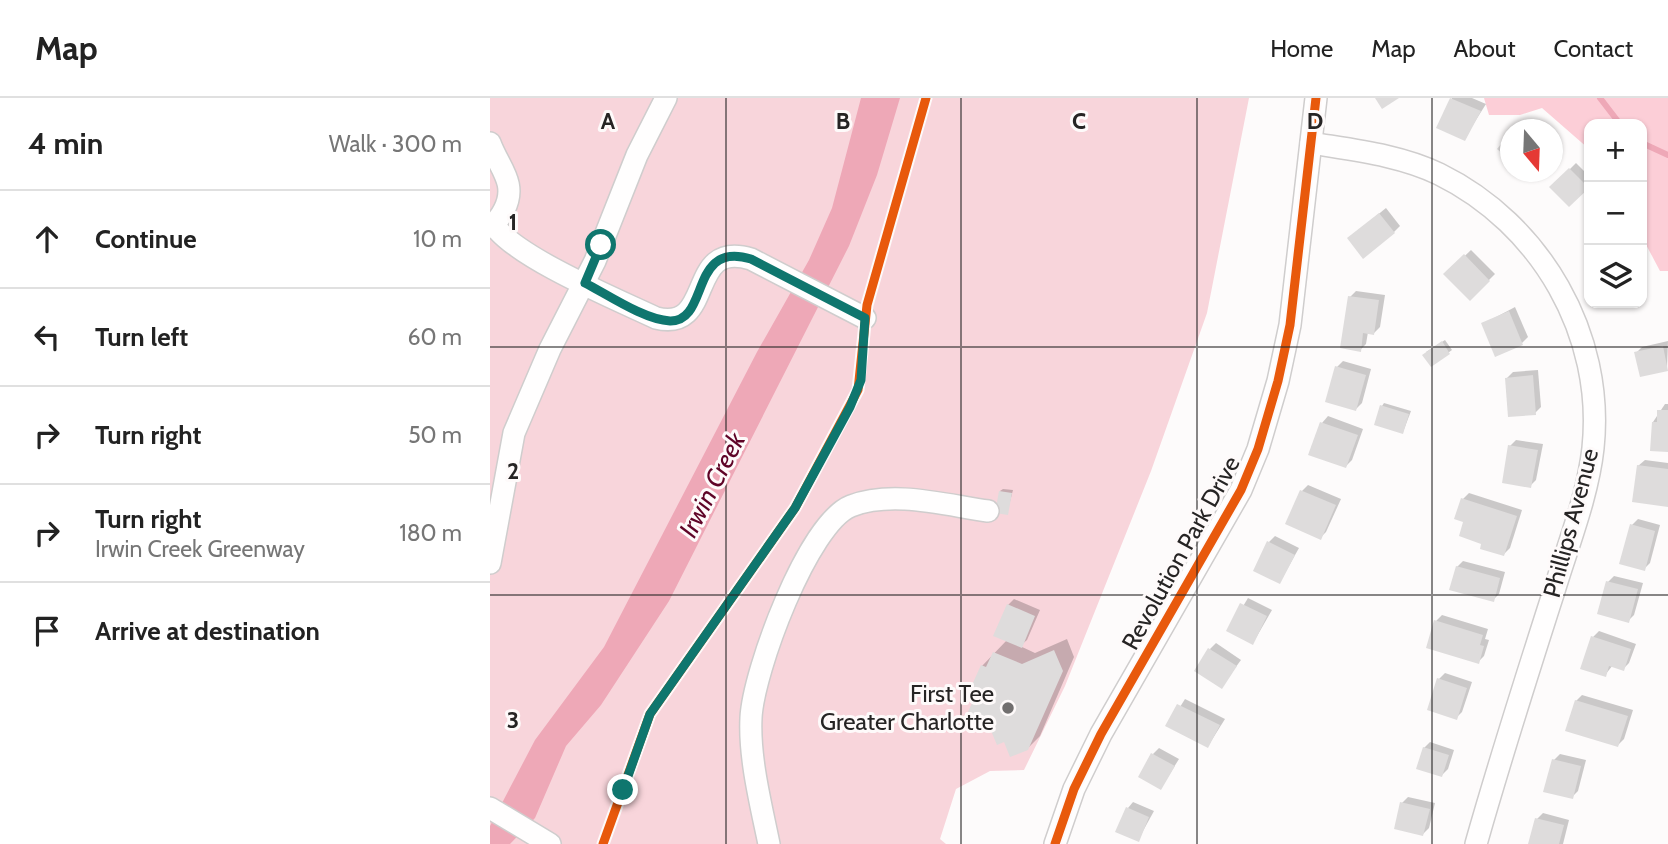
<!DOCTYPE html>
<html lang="en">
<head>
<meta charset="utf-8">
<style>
	body { margin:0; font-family:Cabin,sans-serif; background:#f2f2f2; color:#222 }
	.controls { position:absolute; right:21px; top:21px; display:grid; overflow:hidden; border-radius:14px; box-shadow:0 2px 5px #0004 }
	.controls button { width:63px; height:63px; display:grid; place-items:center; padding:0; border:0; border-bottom:2px solid #e0e0e0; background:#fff; color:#222; font:35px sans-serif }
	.compass { position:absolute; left:1010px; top:21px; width:63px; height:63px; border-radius:50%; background:#fff; box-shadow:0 2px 5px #0004; rotate:161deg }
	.stop { position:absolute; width:21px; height:21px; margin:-16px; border:5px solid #0f766e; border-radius:50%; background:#fff }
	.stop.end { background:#0f766e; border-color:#fff; box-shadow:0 2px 7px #0008 }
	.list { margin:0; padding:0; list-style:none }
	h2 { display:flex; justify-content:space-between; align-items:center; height:91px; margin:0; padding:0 28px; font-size:30px }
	h2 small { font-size:23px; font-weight:400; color:#767676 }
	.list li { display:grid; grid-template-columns:46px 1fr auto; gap:21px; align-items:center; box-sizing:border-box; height:98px; padding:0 28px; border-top:2px solid #e0e0e0 }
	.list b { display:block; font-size:26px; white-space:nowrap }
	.list p { margin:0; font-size:23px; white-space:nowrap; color:#767676 }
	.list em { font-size:23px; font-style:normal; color:#767676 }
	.icon { flex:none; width:38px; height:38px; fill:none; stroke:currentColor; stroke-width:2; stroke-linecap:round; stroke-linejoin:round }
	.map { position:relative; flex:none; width:1178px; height:746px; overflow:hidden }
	header { display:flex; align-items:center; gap:42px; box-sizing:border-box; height:98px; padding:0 35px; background:#fff; border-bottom:2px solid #e0e0e0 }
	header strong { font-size:33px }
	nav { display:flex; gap:38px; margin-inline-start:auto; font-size:24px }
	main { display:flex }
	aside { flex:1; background:#fff }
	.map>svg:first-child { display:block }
	.green { fill:#f8d5db }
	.forest { fill:#fcced7 }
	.water { fill:#eea8b7 }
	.shadow { fill:#0003 }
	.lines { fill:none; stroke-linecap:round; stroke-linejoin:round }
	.stream { stroke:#eea8b7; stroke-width:6 }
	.building { fill:#dedcdc }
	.minor-casing { stroke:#cfcdcd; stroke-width:24 }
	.minor { stroke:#fffefe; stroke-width:21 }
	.cycleway-casing { stroke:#fefafa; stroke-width:13 }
	.cycleway { stroke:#e8590c; stroke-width:9 }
	.route { stroke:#0f766e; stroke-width:9 }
	.grid { fill:none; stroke:#262424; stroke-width:2; stroke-opacity:0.55 }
	.poi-dot { fill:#716f6f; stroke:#fefafa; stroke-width:2.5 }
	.labels { text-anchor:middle; stroke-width:6; stroke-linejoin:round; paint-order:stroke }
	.street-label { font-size:24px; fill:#262424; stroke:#fefafa }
	.poi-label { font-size:24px; fill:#262424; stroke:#fefafa; text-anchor:end }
	.water-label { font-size:26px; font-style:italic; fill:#5f0427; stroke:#fefafa }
	.grid-label { font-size:23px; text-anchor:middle; font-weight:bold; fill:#262424; stroke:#fefafa; stroke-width:6; stroke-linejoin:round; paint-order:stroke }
</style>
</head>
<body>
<header>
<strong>Map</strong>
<nav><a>Home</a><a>Map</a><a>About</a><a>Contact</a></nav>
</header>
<main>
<aside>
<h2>4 min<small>Walk · 300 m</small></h2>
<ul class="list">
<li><svg class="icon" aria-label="ahead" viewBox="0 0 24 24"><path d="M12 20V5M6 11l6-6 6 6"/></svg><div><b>Continue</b></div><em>10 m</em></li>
<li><svg class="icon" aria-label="left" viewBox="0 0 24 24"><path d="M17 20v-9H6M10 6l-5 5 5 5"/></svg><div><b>Turn left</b></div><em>60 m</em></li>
<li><svg class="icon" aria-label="right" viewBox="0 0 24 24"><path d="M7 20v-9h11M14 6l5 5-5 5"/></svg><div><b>Turn right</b></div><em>50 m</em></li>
<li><svg class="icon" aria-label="right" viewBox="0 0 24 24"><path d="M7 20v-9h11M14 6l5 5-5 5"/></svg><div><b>Turn right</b><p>Irwin Creek Greenway</p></div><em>180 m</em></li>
<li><svg class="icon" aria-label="arrive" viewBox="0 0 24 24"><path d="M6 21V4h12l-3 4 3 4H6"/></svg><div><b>Arrive at destination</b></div></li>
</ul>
</aside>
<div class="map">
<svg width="1178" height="746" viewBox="0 0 1178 746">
	<rect width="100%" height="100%" fill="#fdfbfb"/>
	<polygon class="green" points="0,0 759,0 717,215 661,373 575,588 534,672 500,673 466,691 450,741 456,746 8,746 0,742"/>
	<polygon class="forest" points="994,0 1178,0 1178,173 1170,173 1152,139 1152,26 1099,26 1099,51 1052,10 1030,17 999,17"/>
	<polygon class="water" points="371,0 410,0 387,77 359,148 179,503 111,607 76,648 45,720 20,746 0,746 0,728 45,642 114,549 267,254 319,162 342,110"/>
	<g class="shadow">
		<polygon points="962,0 982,0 996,6 974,41 949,29"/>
		<polygon points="1035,22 1046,32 1026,32"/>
		<polygon points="1086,65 1099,78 1099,86 1079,106 1062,89"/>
		<polygon points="896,110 910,128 904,134 865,135"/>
		<polygon points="981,152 1005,176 980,201 956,176"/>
		<polygon points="866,193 895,197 890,229 884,235 878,234 876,246 870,252 860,199"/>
		<polygon points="1025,209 1038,239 1032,245 993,226"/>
		<polygon points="955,242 962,252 941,267 936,254"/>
		<polygon points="1178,243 1177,271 1146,255 1152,249"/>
		<polygon points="853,263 881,271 872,305 866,311 847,269"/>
		<polygon points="1048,272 1051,309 1045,315 1017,280 1023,274"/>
		<polygon points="894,305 921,313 913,334 892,308"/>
		<polygon points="1175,306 1178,306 1178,352 1163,324"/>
		<polygon points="838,318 873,331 862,362 856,368 820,356 832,325"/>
		<polygon points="1026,342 1053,346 1046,382 1040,388 1020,348"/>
		<polygon points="1155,362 1178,365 1178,407 1148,368"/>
		<polygon points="818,387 851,401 836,434 830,440 798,425 812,393"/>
		<polygon points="513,391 523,392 517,415 510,393"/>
		<polygon points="979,395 1032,412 1020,450 1014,456 975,423 973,401"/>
		<polygon points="1148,421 1170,427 1160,465 1154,471 1142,427"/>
		<polygon points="785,438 809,450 790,484 779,444"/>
		<polygon points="973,463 1015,474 1009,496 1003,502 967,469"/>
		<polygon points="1124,478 1153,485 1144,517 1138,523 1118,484"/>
		<polygon points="758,500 782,512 763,545 738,533"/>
		<polygon points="524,501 550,512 537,542 530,548 545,555 577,541 584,559 550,638 537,651 515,642 486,600 492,568 517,542 518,507"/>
		<polygon points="952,517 998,531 995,541 999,542 994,558 988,564 946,523"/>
		<polygon points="1109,533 1146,546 1139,565 1133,571 1123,567 1115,577 1103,539"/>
		<polygon points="726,545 751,562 731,589 720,551"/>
		<polygon points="955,575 982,584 972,614 966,620 939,611 949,581"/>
		<polygon points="1092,597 1143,612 1134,641 1128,647 1086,603"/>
		<polygon points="695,601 735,621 718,648 678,628"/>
		<polygon points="940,644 964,652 958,671 952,677 934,650"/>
		<polygon points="669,650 689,661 671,690 663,656"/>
		<polygon points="1070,656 1096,662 1088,693 1082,699 1064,662"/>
		<polygon points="918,699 945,705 939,730 933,736 912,705"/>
		<polygon points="643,704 664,713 648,742 638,710"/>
		<polygon points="1053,715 1079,722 1073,746 1040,746 1047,721"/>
	</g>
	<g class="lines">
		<g class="stream">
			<polyline points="1110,0 1130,26"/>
			<polyline points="1152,45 1178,57"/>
		</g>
	</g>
	<g class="building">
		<polygon points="885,0 909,0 892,11"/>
		<polygon points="960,0 991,13 975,43 946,30"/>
		<polygon points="1020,35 1020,62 1007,51"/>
		<polygon points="1079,70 1099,90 1079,109 1059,89"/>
		<polygon points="889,115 905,135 873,161 857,140"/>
		<polygon points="974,156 1000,183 980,203 953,176"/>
		<polygon points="858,198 889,202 884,237 873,235 871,254 850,250"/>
		<polygon points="1019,213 1033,247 1005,259 991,225"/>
		<polygon points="952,243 960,256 941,269 932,257"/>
		<polygon points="1173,248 1178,273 1150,279 1144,254"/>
		<polygon points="845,268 876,277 866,313 835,304"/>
		<polygon points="1043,277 1046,317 1018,319 1015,280"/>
		<polygon points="890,307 919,316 913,336 884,327"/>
		<polygon points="1167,312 1178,312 1178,354 1160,353 1162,324 1167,324"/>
		<polygon points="830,324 868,337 856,370 818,357"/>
		<polygon points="1018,347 1048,352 1041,390 1012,385"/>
		<polygon points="1147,367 1178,371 1178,409 1142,404"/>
		<polygon points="810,392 846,407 831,442 795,426"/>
		<polygon points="509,393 522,395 518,417 505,415"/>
		<polygon points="971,400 1027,418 1014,458 990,451 991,446 969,438 973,424 964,421"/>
		<polygon points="1140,426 1165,433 1155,473 1129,466"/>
		<polygon points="777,443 805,457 790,486 763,473"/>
		<polygon points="966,468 1010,480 1004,504 959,492"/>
		<polygon points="1116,483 1148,491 1139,525 1107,516"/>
		<polygon points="750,505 777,518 763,547 736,533"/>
		<polygon points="517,506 545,518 532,550 503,538"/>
		<polygon points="944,522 993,537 990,547 994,548 989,566 936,550"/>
		<polygon points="1101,538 1141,551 1134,573 1119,568 1116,579 1090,571"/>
		<polygon points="718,550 747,568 732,591 704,573"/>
		<polygon points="564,552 573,573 538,652 520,659 514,644 507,647 499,628 476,618 484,601 477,598 491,567 496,569 503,554 532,566"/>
		<polygon points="947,580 977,590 967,622 937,612"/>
		<polygon points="1085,602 1138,618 1128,649 1075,633"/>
		<polygon points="687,606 730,627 718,650 675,628"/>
		<polygon points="933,649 959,657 952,679 926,671"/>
		<polygon points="661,655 685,668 671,692 648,679"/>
		<polygon points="1062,661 1091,668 1083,701 1053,694"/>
		<polygon points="910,704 940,711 933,738 904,731"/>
		<polygon points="636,709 659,719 649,744 625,734"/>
		<polygon points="1045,720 1074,727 1069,746 1038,746"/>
	</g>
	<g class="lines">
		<defs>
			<g id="minor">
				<path d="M0,45C9,70 28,85 14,112C10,120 7,124 0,129"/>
				<path d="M821,45C863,52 910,57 949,76C1051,126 1115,237 1103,350C1098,397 1078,447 1064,493C1037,577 1010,661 986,746"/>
				<path d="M4,127C25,159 128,202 166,220C226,235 195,141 261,161L375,220"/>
				<polyline points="0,465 24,335 60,251 105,163 147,57 176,0"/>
				<polyline points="0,710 60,746"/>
				<path d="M279,746C271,707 259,660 261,620C263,574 318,425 361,408C403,392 455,407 498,413"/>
				<polyline points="565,746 584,691 611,636 751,392 768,351 788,283 800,227 826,0"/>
			</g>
		</defs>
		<use href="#minor" class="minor-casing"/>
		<use href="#minor" class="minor"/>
		<defs>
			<g id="cycleway">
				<polyline points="113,746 160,616 305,410 368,292 377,207 436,0"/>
				<polyline points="565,746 584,691 611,636 751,392 768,351 788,283 800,227 826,0"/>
			</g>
		</defs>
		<use href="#cycleway" class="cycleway-casing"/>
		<use href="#cycleway" class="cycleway"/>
	</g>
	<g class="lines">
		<path class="route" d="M111,147L95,185C118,197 155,222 180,223C220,224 199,142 261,161L375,220L371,282L360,309L305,410L160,616L133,692"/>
	</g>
	<path class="grid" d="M236,0V746M471,0V746M707,0V746M942,0V746M0,249H1178M0,497H1178"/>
	<circle class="poi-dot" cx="518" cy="610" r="7"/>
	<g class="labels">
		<g class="street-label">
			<text transform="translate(1081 425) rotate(-75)" y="8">Phillips Avenue</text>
			<text transform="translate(691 455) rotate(-61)" y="8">Revolution Park Drive</text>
		</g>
		<g class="poi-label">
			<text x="504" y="604">First Tee<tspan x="504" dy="28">Greater Charlotte</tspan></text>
		</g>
		<g class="water-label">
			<text transform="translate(222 387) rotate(-63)" y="9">Irwin Creek</text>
		</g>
	</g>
	<g class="grid-label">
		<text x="118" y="31">A</text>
		<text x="353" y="31">B</text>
		<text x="589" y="31">C</text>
		<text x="825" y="31">D</text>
		<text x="23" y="132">1</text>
		<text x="23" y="381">2</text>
		<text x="23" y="630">3</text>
	</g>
</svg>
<div class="controls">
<button>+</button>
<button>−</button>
<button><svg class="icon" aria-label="layers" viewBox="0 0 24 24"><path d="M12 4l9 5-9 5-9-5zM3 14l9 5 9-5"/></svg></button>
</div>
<svg class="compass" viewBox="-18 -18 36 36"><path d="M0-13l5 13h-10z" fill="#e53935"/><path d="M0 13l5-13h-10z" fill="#767676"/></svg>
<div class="stop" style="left:111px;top:147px"></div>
<div class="stop end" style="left:133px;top:692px"></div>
</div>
</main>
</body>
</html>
